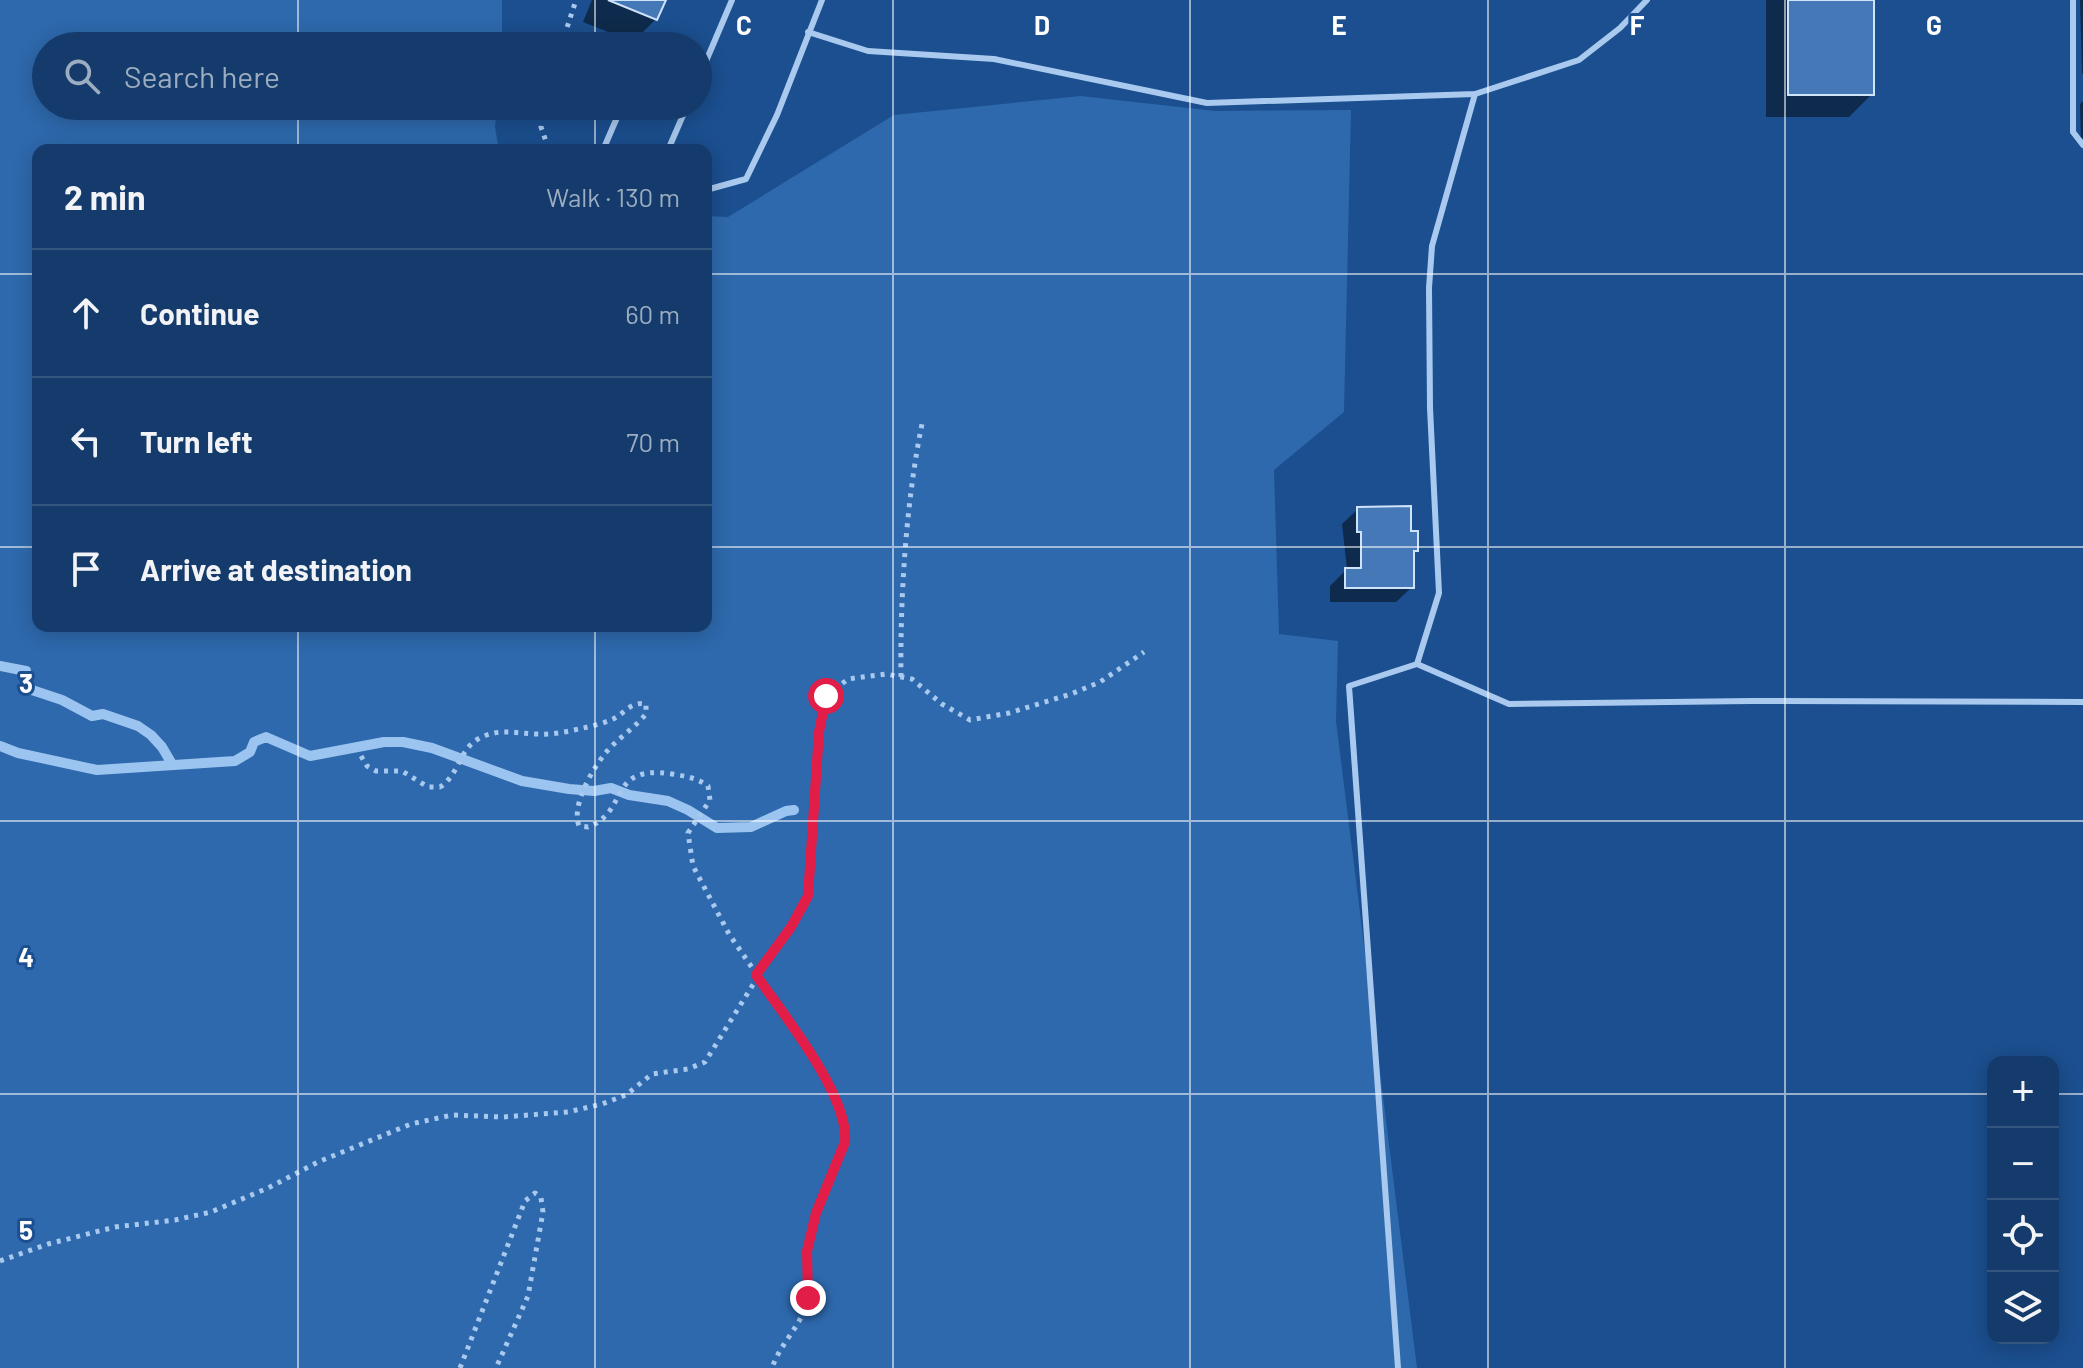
<!DOCTYPE html>
<html lang="en">
<head>
<meta charset="utf-8">
<style>
	body { margin:0; font-family:Barlow,sans-serif; background:#1d4271; color:#f1f3f6 }
	.controls { position:absolute; right:24px; bottom:24px; display:grid; overflow:hidden; border-radius:16px; box-shadow:0 4px 20px #0003 }
	.controls button { width:72px; height:72px; display:grid; place-items:center; padding:0; border:0; border-bottom:2px solid #33557e; background:#143b6b; color:#f1f3f6; font:40px sans-serif }
	.stop { position:absolute; width:24px; height:24px; margin:-18px; border:6px solid #e11d48; border-radius:50%; background:#fff }
	.stop.end { background:#e11d48; border-color:#fff; box-shadow:0 2px 8px #0008 }
	.list { margin:0; padding:0; list-style:none }
	h2 { display:flex; justify-content:space-between; align-items:center; height:104px; margin:0; padding:0 32px; font-size:34px }
	h2 small { font-size:26px; font-weight:400; color:#9dadc1 }
	.list li { display:grid; grid-template-columns:52px 1fr auto; gap:24px; align-items:center; box-sizing:border-box; height:128px; padding:0 32px; border-top:2px solid #33557e }
	.list b { display:block; font-size:30px; white-space:nowrap }
	.list em { font-size:26px; font-style:normal; color:#9dadc1 }
	.icon { flex:none; width:44px; height:44px; fill:none; stroke:currentColor; stroke-width:2; stroke-linecap:round; stroke-linejoin:round }
	.map { position:relative; flex:none; width:2083px; height:1368px; overflow:hidden }
	.search { position:absolute; background:#143b6b; box-shadow:0 4px 20px #0003; left:32px; top:32px; width:680px; height:88px; display:flex; align-items:center; gap:20px; box-sizing:border-box; padding:0 28px; border-radius:44px; color:#9dadc1; font-size:30px }
	.panel { position:absolute; background:#143b6b; box-shadow:0 4px 20px #0003; left:32px; top:144px; width:680px; height:488px; border-radius:16px }
	.map>svg:first-child { display:block }
	.green { fill:#2e69ad }
	.shadow { fill:#0007 }
	.lines { fill:none; stroke-linecap:round; stroke-linejoin:round }
	.stream { stroke:#9cc4f0; stroke-width:10 }
	.building { fill:#4478b7; stroke:#cfe3fa; stroke-width:2 }
	.path { stroke:#a9c9ee; stroke-width:5; stroke-dasharray:4 6; stroke-linecap:butt }
	.service { stroke:#a9c9ee; stroke-width:6 }
	.route { stroke:#e11d48; stroke-width:10 }
	.grid { fill:none; stroke:#fff; stroke-width:2; stroke-opacity:0.55 }
	.grid-label { font-size:26px; text-anchor:middle; font-weight:bold; fill:#fff; stroke:#1b4f8f; stroke-width:6; stroke-linejoin:round; paint-order:stroke }
</style>
</head>
<body>
<div class="map">
<svg width="2083" height="1368" viewBox="0 0 2083 1368">
	<rect width="100%" height="100%" fill="#1b4f8f"/>
	<polygon class="green" points="0,0 502,0 502,46 46,46 46,106 497,106 495,127 499,150 38,150 38,626 706,626 706,216 728,217 894,115 1081,96 1215,111 1351,110 1344,412 1274,470 1279,634 1338,641 1336,721 1417,1368 0,1368"/>
	<g class="shadow">
		<polygon points="592,0 663,0 656,19 633,42 583,22"/>
		<polygon points="1766,0 1872,0 1872,94 1849,117 1766,117"/>
		<polygon points="2080,0 2083,0 2083,74 2082,74"/>
		<polygon points="2083,101 2083,138 2081,138 2080,104"/>
		<polygon points="1358,509 1409,533 1416,550 1412,554 1412,587 1396,602 1330,602 1330,586 1347,569 1342,524"/>
	</g>
	<g class="lines">
		<g class="stream">
			<polyline points="0,666 26,671 26,688 62,700 92,716 103,714 138,726 151,735 162,747 172,764"/>
			<polyline points="0,746 18,753 97,770 235,761 250,752 254,742 266,737 310,756 384,742 403,742 432,748 522,781 569,789 594,791 611,788 629,795 668,801 688,810 717,828 751,827 786,811 794,810"/>
		</g>
	</g>
	<g class="building">
		<polygon points="608,0 666,0 657,20"/>
		<rect x="1788" y="0" width="86" height="95"/>
		<polygon points="1411,506 1411,531 1418,531 1418,551 1414,551 1414,588 1345,588 1345,568 1361,568 1361,532 1357,532 1357,507"/>
	</g>
	<g class="lines">
		<g class="path">
			<polyline points="561,46 576,0"/>
			<polyline points="542,106 541,127 549,150"/>
			<path d="M901,677C900,598 906,502 922,424"/>
			<path d="M361,756L367,766L376,771H402L428,787H440C459,775 459,750 478,739C499,727 517,734 539,734C553,735 570,731 583,728C593,726 604,723 613,719C625,713 631,701 646,704V714C634,729 616,739 604,755C592,770 571,806 579,826L588,827C630,812 606,764 672,774C685,776 697,778 708,786L710,800L688,833L693,866L729,934L810,1052L835,1099L846,1131L845,1142C831,1177 810,1215 807,1254C805,1270 811,1287 807,1303C800,1327 780,1344 772,1368"/>
			<polyline points="0,1261 48,1244 115,1227 175,1220 211,1212 268,1188 318,1162 411,1124 452,1115 503,1117 568,1112 602,1104 626,1095 652,1074 688,1069 705,1062 808,896 819,732 826,696 848,679 886,674 912,679 942,704 970,720 1009,713 1071,694 1100,682 1144,652"/>
			<polyline points="460,1368 525,1201 535,1193 541,1198 543,1212 528,1296 496,1368"/>
		</g>
		<g class="service">
			<polyline points="2073,0 2073,132 2083,145"/>
			<polyline points="808,32 868,51 994,59 1207,103 1475,94 1579,60 1620,28 1647,0"/>
			<polyline points="698,80 732,0"/>
			<polyline points="603,150 622,106"/>
			<polyline points="668,150 687,106"/>
			<polyline points="706,190 746,179 777,115 822,0"/>
			<polyline points="1417,664 1509,704 1751,701 2083,702"/>
			<polyline points="1398,1368 1349,686 1417,664 1439,593 1430,408 1429,288 1432,246 1475,94"/>
		</g>
	</g>
	<g class="lines">
		<path class="route" d="M808,1298L807,1251L816,1213L845,1142C849,1095 783,1014 756,975L791,927L808,896L819,732L826,696"/>
	</g>
	<path class="grid" d="M298,0V46M595,0V46M893,0V1368M1190,0V1368M1488,0V1368M1785,0V1368M298,106V150M595,106V150M0,274H38M706,274H2083M0,547H38M706,547H2083M298,626V1368M595,626V1368M0,821H2083M0,1094H1993M2053,1094H2083"/>
	<g class="grid-label">
		<text x="744" y="35">C</text>
		<text x="1042" y="35">D</text>
		<text x="1339" y="35">E</text>
		<text x="1637" y="35">F</text>
		<text x="1934" y="35">G</text>
		<text x="26" y="693">3</text>
		<text x="26" y="967">4</text>
		<text x="26" y="1240">5</text>
	</g>
</svg>
<div class="controls">
<button>+</button>
<button>−</button>
<button><svg class="icon" aria-label="locate" viewBox="0 0 24 24"><circle cx="12" cy="12" r="6"/><path d="M12 2v4M12 18v4M2 12h4M18 12h4"/></svg></button>
<button><svg class="icon" aria-label="layers" viewBox="0 0 24 24"><path d="M12 4l9 5-9 5-9-5zM3 14l9 5 9-5"/></svg></button>
</div>
<div class="stop" style="left:826px;top:696px"></div>
<div class="stop end" style="left:808px;top:1298px"></div>
<div class="search"><svg class="icon" aria-label="search" viewBox="0 0 24 24"><circle cx="10" cy="10" r="6"/><path d="M15 15l6 6"/></svg>Search here</div>
<section class="panel">
<h2>2 min<small>Walk · 130 m</small></h2>
<ul class="list">
<li><svg class="icon" aria-label="ahead" viewBox="0 0 24 24"><path d="M12 20V5M6 11l6-6 6 6"/></svg><div><b>Continue</b></div><em>60 m</em></li>
<li><svg class="icon" aria-label="left" viewBox="0 0 24 24"><path d="M17 20v-9H6M10 6l-5 5 5 5"/></svg><div><b>Turn left</b></div><em>70 m</em></li>
<li><svg class="icon" aria-label="arrive" viewBox="0 0 24 24"><path d="M6 21V4h12l-3 4 3 4H6"/></svg><div><b>Arrive at destination</b></div></li>
</ul>
</section>
</div>
</body>
</html>
